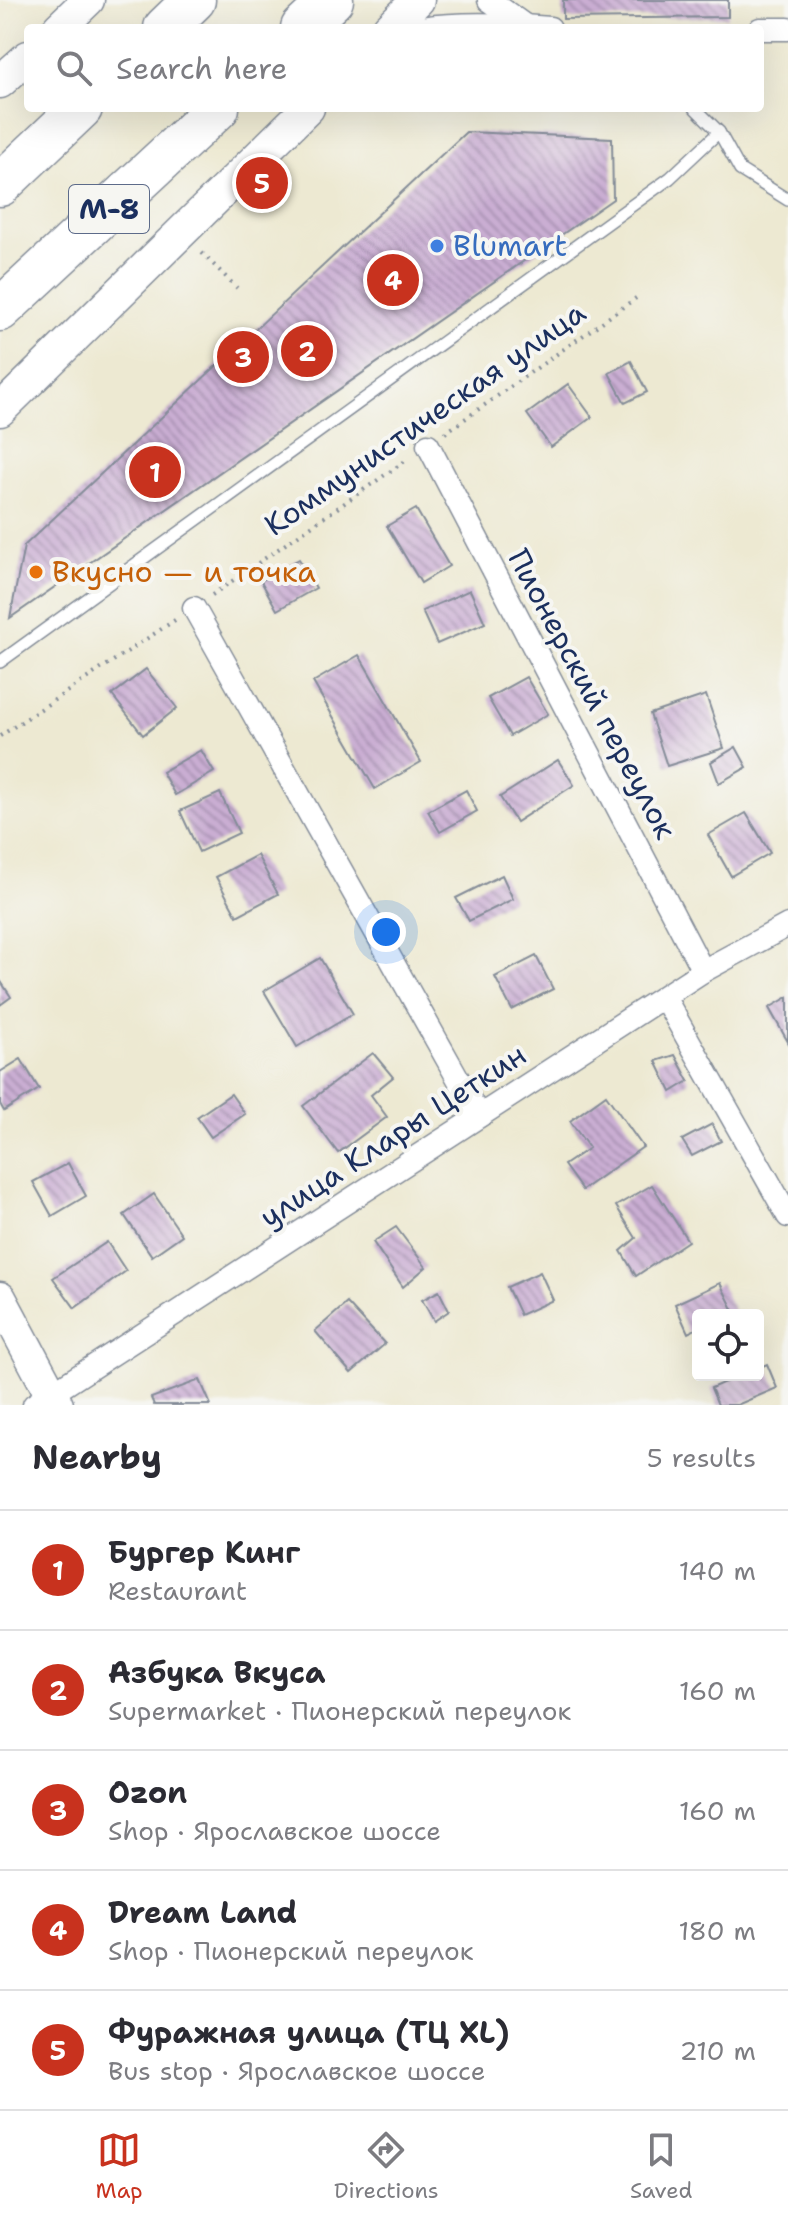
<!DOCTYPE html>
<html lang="en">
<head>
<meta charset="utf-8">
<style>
	body { margin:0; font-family:"Shantell Sans",sans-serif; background:#f7f7f7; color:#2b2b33 }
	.controls { position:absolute; right:24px; bottom:24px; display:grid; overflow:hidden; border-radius:8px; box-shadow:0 8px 32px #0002 }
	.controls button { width:72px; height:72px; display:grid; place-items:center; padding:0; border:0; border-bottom:2px solid #e1e1e2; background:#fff; color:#2b2b33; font:40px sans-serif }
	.you { position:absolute; left:386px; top:932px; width:28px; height:28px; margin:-20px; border:6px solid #fff; border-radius:50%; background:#1a73e8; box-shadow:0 0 0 12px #1a73e833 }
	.badge { display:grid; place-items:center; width:52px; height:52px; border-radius:50%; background:#c8321e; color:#fff; font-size:26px; font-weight:700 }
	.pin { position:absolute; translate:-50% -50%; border:4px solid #fff; box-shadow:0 2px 8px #0006 }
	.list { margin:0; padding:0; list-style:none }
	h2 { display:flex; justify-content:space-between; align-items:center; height:104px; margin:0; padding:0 32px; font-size:34px }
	h2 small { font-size:26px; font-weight:400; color:#7c7c81 }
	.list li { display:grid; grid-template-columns:52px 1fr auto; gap:24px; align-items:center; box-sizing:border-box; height:120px; padding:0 32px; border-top:2px solid #e1e1e2 }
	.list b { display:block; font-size:30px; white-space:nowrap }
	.list p { margin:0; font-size:26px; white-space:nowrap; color:#7c7c81 }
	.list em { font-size:26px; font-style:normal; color:#7c7c81 }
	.icon { flex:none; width:44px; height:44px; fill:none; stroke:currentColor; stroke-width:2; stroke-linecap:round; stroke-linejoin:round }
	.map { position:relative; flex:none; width:788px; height:1405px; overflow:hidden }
	.search { position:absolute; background:#fff; box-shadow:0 8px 32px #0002; left:24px; right:24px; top:24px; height:88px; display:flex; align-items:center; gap:20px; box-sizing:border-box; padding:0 28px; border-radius:8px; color:#7c7c81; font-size:30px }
	.sheet { height:704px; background:#fff }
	nav { display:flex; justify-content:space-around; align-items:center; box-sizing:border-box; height:112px; border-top:2px solid #e1e1e2; background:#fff; font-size:22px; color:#7c7c81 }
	nav a { display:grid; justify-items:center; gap:4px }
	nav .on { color:#c8321e }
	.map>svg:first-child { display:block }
	.building { fill:url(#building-back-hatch) }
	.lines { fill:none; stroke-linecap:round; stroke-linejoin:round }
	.lane-casing { stroke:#848c98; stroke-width:14 }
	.street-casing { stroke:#848c98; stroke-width:25 }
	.secondary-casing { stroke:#848c98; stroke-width:35 }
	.highway-casing { stroke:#848c98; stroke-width:45 }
	.path { stroke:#848c98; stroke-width:4; stroke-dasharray:2 6; stroke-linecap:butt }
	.lane { stroke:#fff; stroke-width:11 }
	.street { stroke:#fff; stroke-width:22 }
	.secondary { stroke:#fff; stroke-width:32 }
	.highway { stroke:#fff; stroke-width:42 }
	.shop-dot { fill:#3f7fe0; stroke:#f6f6f2; stroke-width:3 }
	.food-dot { fill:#e8710a; stroke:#f6f6f2; stroke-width:3 }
	.labels { text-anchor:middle; stroke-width:8; stroke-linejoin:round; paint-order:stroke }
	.shield { fill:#f6f6f2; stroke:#5d6b8a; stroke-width:2 }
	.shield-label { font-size:28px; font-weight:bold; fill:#1b2f5e }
	.shop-label { font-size:30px; fill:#366cbe; stroke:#f6f6f2; text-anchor:start }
	.street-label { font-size:30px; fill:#1b2f5e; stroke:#f6f6f2 }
	.food-label { font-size:30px; fill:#c56008; stroke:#f6f6f2; text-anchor:start }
</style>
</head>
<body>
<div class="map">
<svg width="788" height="1405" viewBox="0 0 788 1405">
	<defs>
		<pattern id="building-back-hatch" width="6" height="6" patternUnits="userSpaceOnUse" patternTransform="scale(2)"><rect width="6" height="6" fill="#caaed3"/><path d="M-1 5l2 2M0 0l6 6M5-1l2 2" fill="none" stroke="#a38eae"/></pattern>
	</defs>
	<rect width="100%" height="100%" fill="#f6f6f2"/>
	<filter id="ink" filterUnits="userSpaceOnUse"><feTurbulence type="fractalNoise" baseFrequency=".0125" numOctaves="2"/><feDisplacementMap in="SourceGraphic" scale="16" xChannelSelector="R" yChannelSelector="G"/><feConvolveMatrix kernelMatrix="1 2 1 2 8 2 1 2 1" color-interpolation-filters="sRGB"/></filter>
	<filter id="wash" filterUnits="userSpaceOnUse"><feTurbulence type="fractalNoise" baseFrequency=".006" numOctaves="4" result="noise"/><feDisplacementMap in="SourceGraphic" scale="32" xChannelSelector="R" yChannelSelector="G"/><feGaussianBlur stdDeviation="1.8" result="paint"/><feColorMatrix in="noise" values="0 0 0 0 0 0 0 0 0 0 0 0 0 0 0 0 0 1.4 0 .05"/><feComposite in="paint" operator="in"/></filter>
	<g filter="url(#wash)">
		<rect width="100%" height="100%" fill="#ede9d2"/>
		<g id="blocks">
			<g class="building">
				<polygon points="563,0 728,0 728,17 563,19"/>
				<polygon points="466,132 612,138 613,199 10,618 24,546"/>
				<polygon points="631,361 647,392 625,403 609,373"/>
				<polygon points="568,384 592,417 551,447 527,414"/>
				<polygon points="416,509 449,566 421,583 387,526"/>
				<polygon points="299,559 316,588 277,610 261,581"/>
				<polygon points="470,590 485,623 437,644 422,611"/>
				<polygon points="359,655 421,762 375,789 313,682"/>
				<polygon points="146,669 177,708 143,735 112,695"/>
				<polygon points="526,677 548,714 510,736 488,698"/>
				<polygon points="706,695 724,748 667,766 650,714"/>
				<polygon points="736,747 747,767 719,783 711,762"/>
				<polygon points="201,750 214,772 175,795 162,772"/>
				<polygon points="558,760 574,785 516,822 500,797"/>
				<polygon points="466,790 477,811 440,832 428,811"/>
				<polygon points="220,793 239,833 199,852 180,811"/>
				<polygon points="746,813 770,853 731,876 708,835"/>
				<polygon points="257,855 278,894 237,916 216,877"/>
				<polygon points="502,875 513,899 469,921 456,898"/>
				<polygon points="536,956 553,989 512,1010 495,977"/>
				<polygon points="320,958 353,1014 297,1047 264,991"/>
				<polygon points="0,980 11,997 0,1005"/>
				<polygon points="788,997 788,1042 769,1008"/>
				<polygon points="373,1053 393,1077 371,1095 387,1117 338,1153 303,1106"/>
				<polygon points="675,1055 689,1081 671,1092 656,1061"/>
				<polygon points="21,1059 39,1089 4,1111 0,1104 0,1072"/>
				<polygon points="231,1094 245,1114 211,1137 197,1117"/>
				<polygon points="606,1095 643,1147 582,1190 564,1165 589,1148 570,1121"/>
				<polygon points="712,1124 721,1141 692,1156 682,1140"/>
				<polygon points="68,1163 86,1196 52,1216 33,1182"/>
				<polygon points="652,1185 688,1241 636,1276 621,1251 636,1238 616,1206"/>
				<polygon points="154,1194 182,1235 152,1256 124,1215"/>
				<polygon points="396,1227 426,1267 403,1287 373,1242"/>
				<polygon points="107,1242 126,1271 75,1308 53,1278"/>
				<polygon points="540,1272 553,1300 520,1315 507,1287"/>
				<polygon points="720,1283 734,1311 726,1315 698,1315 698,1328 688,1333 675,1304"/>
				<polygon points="439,1291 449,1311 434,1321 422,1300"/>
				<polygon points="347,1303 385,1344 351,1373 315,1331"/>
				<polygon points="767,1364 777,1388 737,1405 718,1405 711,1388 741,1375 758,1375 758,1368"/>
				<polygon points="200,1380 211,1405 154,1405 151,1398"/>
			</g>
		</g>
	</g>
	<g filter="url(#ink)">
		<use href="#blocks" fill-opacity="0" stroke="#848c98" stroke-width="2"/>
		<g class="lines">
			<defs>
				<g id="lane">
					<polyline points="695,108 719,132 740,170 788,200"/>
					<polyline points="0,662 670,178 719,132"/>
				</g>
				<g id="street">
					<polyline points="489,0 524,25"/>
					<path d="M421,28C464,22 508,24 550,28"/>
					<polyline points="760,29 788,29"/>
					<polyline points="428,445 703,971"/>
					<polyline points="194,608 479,1116"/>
					<polyline points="664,997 788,1216"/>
					<polyline points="34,1405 703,971 788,925"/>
				</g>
				<g id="secondary">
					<polyline points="59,28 88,0"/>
					<polyline points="389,28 418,0"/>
					<polyline points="0,82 28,57"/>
					<polyline points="0,410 308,108"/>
					<polyline points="0,1298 57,1405"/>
				</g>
				<g id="highway">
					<polyline points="165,28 194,0"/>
					<polyline points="302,28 332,0"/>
					<polyline points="0,185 81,108"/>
					<polyline points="0,310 218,108"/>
				</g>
			</defs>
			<use href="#lane" class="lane-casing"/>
			<use href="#street" class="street-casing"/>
			<use href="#secondary" class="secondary-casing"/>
			<use href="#highway" class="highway-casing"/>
			<g class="path">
				<polyline points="202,253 237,288"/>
				<polyline points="445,433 636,298"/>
				<polyline points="212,595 408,459"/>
				<polyline points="0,736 175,620"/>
			</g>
			<use href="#lane" class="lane"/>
			<use href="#street" class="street"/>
			<use href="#secondary" class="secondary"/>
			<use href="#highway" class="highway"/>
		</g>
	</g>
	<circle class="shop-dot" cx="437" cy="246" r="8"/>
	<circle class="food-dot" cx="36" cy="572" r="8"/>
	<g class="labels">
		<rect class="shield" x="69" y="185" width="80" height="48" rx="6"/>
		<g class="shield-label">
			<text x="109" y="219">М-8</text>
		</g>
		<g class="shop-label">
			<text x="453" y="256">Blumart</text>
		</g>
		<g class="street-label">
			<text transform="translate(425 419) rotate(-35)" y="10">Коммунистическая улица</text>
			<text transform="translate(592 694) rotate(62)" y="10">Пионерский переулок</text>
			<text transform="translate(393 1136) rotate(-33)" y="10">улица Клары Цеткин</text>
		</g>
		<g class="food-label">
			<text x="52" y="582">Вкусно — и точка</text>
		</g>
	</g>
</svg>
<div class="controls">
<button><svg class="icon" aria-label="locate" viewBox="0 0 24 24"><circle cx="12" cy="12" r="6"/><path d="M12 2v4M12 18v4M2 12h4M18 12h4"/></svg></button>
</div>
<div class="you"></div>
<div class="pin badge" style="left:155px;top:472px">1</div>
<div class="pin badge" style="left:307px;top:351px">2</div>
<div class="pin badge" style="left:243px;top:357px">3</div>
<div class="pin badge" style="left:393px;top:280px">4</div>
<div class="pin badge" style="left:262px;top:183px">5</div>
<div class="search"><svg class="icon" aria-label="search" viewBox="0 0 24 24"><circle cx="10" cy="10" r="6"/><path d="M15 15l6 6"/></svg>Search here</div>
</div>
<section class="sheet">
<h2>Nearby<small>5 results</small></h2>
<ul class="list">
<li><span class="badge">1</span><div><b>Бургер Кинг</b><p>Restaurant</p></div><em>140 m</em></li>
<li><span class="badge">2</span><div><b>Азбука Вкуса</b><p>Supermarket · Пионерский переулок</p></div><em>160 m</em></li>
<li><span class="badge">3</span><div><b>Ozon</b><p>Shop · Ярославское шоссе</p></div><em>160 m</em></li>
<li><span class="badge">4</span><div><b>Dream Land</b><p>Shop · Пионерский переулок</p></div><em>180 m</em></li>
<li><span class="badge">5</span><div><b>Фуражная улица (ТЦ XL)</b><p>Bus stop · Ярославское шоссе</p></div><em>210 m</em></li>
</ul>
</section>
<nav>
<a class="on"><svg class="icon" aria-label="map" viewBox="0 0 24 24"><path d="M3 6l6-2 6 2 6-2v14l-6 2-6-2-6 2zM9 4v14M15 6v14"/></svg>Map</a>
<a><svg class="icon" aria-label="directions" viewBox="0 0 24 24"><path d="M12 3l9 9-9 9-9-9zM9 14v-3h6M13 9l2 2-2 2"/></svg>Directions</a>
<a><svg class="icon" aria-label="saved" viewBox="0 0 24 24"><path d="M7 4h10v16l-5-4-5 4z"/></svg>Saved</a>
</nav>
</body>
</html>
